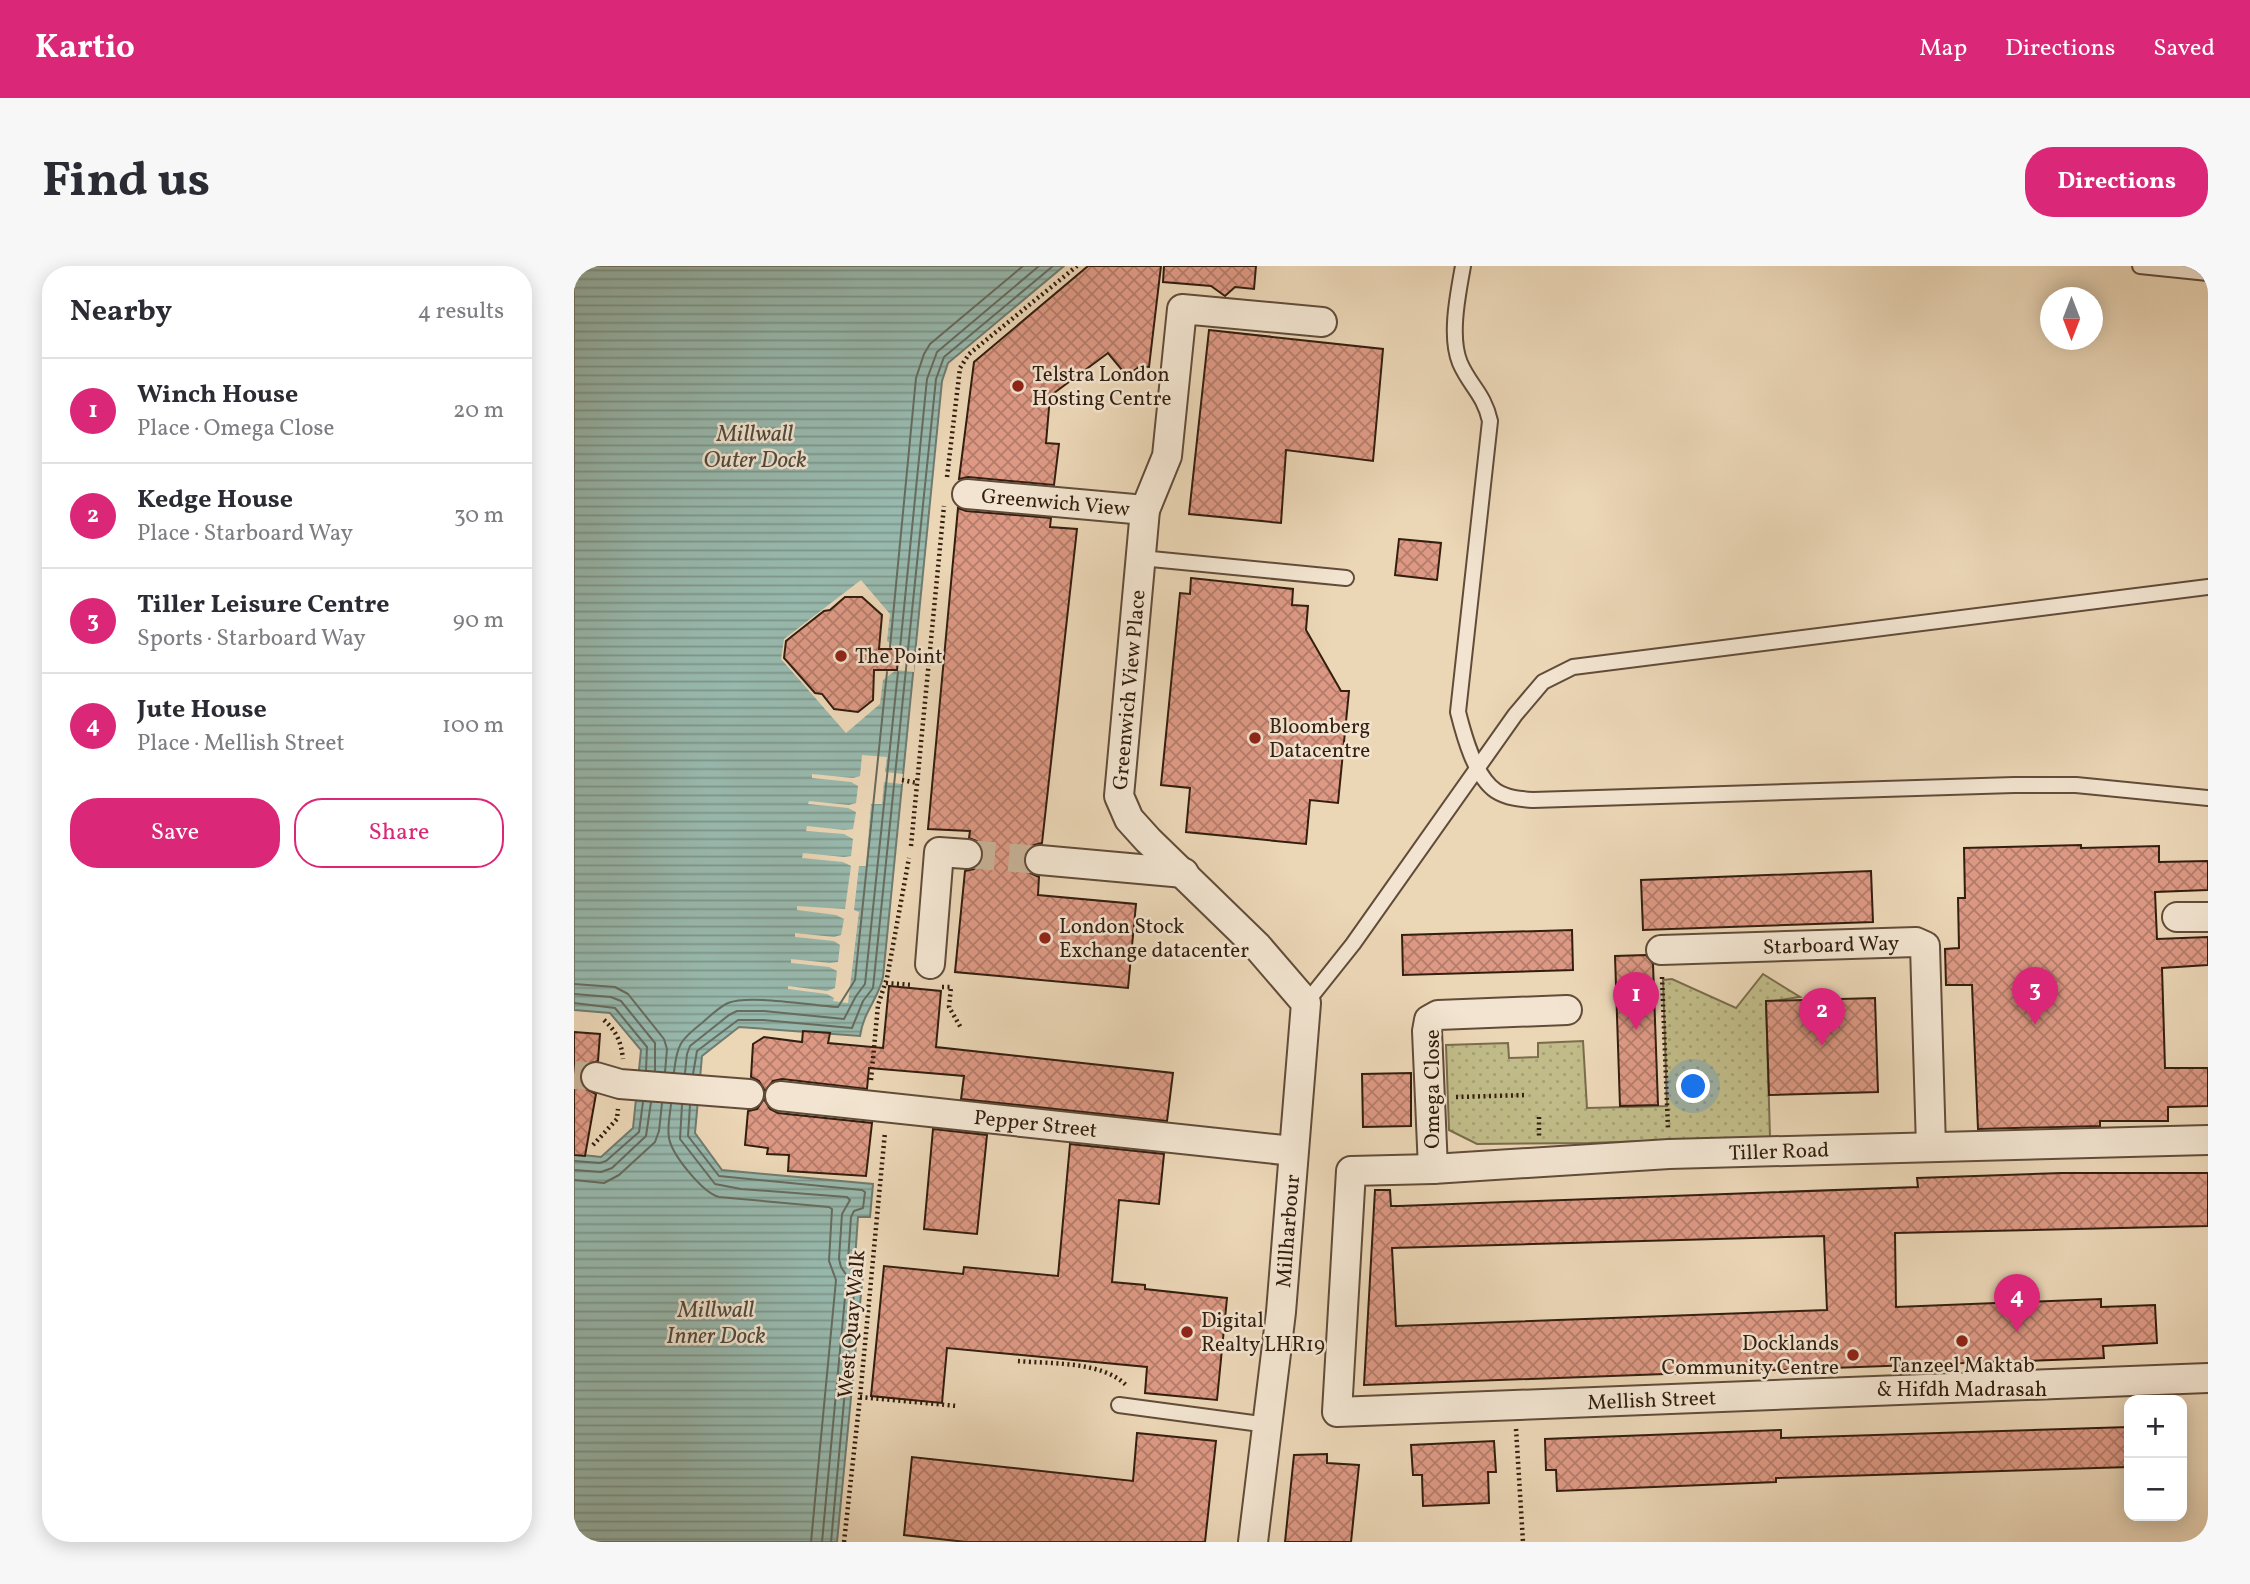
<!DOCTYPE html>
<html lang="en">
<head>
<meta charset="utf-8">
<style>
	body { margin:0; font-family:Vollkorn,serif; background:#f7f7f7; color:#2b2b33 }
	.controls { position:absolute; right:21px; bottom:21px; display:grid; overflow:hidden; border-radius:14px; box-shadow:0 4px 18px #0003 }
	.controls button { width:63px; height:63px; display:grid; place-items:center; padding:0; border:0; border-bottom:2px solid #e1e1e2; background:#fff; color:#2b2b33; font:35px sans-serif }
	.compass { position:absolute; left:1466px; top:21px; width:63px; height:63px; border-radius:50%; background:#fff; box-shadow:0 4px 18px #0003; rotate:180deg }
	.you { position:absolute; left:1120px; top:821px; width:24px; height:24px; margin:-18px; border:5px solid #fff; border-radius:50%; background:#1a73e8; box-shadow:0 0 0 10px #1a73e833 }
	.badge { display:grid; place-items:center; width:46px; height:46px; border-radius:50%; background:#db2777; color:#fff; font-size:23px; font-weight:700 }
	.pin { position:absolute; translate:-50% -58px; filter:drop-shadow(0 2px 4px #0008) }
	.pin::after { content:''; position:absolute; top:37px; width:24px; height:21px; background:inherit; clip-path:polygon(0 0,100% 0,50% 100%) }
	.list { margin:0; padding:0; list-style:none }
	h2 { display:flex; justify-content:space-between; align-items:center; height:91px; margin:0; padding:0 28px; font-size:30px }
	h2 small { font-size:23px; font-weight:400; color:#7c7c81 }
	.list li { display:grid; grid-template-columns:46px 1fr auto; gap:21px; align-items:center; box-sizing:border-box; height:105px; padding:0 28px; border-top:2px solid #e1e1e2 }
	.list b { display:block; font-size:26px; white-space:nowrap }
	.list p { margin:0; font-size:23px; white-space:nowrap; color:#7c7c81 }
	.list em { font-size:23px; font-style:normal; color:#7c7c81 }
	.actions { display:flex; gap:14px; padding:21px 28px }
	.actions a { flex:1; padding:16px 0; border:2px solid #db2777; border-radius:28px; text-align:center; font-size:24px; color:#db2777 }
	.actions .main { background:#db2777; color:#fff }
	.map { position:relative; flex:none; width:1634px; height:1276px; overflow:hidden; border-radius:28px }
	header { display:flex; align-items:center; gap:42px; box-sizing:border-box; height:98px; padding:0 35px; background:#db2777; color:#fff }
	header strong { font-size:33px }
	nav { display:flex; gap:38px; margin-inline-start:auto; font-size:24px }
	.intro { display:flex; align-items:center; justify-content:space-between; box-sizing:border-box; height:168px; padding:0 42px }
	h1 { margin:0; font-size:49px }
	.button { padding:18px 32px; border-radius:28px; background:#db2777; color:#fff; font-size:24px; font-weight:700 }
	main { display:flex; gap:42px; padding:0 42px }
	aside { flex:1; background:#fff; border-radius:28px; box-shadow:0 4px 18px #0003 }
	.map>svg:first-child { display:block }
	.park { fill:url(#park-dots); stroke:#7a6c4c; stroke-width:2 }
	.water { fill:url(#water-rules); stroke:#707b6e; stroke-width:2 }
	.pier { fill:#ebd6b6 }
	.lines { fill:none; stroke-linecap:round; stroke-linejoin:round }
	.shore { stroke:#666c5e; stroke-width:2 }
	.building { fill:url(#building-cross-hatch); stroke:#331e0f; stroke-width:2; fill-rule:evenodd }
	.street-tunnel { stroke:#c6b195; stroke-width:28; stroke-dasharray:28 14; stroke-linecap:butt }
	.lane-casing { stroke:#614c39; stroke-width:18 }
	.street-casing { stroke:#614c39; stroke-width:32 }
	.path { stroke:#331e0f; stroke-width:4.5; stroke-dasharray:2 3.5; stroke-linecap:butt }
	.lane { stroke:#f2e4d0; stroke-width:14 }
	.street { stroke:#f2e4d0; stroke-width:28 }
	.poi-dot { fill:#8f2418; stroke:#f2e4d0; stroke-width:2.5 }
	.labels { text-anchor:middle; stroke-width:5; stroke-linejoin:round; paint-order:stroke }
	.poi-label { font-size:21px; fill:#331e0f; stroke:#f2e4d0; text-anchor:start }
	.street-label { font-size:21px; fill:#331e0f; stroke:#f2e4d0 }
	.water-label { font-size:23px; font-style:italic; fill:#514c3f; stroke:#f2e4d0 }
</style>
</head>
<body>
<header>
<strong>Kartio</strong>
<nav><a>Map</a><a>Directions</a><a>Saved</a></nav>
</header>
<div class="intro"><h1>Find us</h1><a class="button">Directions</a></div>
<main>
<aside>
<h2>Nearby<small>4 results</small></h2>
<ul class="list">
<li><span class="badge">1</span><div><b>Winch House</b><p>Place · Omega Close</p></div><em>20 m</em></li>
<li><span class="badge">2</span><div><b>Kedge House</b><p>Place · Starboard Way</p></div><em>30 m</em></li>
<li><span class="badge">3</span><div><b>Tiller Leisure Centre</b><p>Sports · Starboard Way</p></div><em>90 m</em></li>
<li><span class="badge">4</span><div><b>Jute House</b><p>Place · Mellish Street</p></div><em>100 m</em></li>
</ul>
<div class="actions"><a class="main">Save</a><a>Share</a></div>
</aside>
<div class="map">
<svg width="1634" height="1276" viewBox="0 0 1634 1276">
	<defs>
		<pattern id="park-dots" width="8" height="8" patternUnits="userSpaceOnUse" patternTransform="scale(1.75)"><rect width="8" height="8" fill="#c0bb88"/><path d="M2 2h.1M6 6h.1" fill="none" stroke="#a5a074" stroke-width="1.8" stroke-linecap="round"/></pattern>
		<pattern id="water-rules" width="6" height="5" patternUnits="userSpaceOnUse" patternTransform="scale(1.75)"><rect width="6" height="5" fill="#98b9ae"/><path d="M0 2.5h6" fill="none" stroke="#7d968c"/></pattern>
		<pattern id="building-cross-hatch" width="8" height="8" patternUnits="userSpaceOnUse" patternTransform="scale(1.75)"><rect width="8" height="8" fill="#dd9984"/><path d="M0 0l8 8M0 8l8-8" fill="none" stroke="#b47c6a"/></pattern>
	</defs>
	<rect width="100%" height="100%" fill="#ebd6b6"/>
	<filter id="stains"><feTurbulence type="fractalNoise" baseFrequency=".00286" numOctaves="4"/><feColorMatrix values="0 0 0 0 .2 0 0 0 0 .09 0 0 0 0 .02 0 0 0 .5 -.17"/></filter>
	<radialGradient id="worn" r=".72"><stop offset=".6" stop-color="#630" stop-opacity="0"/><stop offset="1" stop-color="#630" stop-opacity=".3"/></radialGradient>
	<polygon class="park" points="1189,708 1226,731 1192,736 1196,871 1014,877 903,878 875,864 872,779 934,777 935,792 964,791 964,777 1009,775 1013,842 1093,840 1089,714 1098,713 1162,742"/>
	<path class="water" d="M0,0H490L374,97L368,115L309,711C304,734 290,744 286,770L165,761L128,790L121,867L148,904L299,918L296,951H284L281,994L290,997L263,1276H0V888L27,891L59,862L67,784L36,747L0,744Z"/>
	<g class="pier">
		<polygon points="287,314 316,348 313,375 325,385 341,386 340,406 322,404 309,414 306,438 272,467 207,393 210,373"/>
		<polygon points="288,489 313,491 311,506 329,508 328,514 328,518 310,516 308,538 297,538 292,600 285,600 280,644 285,646 274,737 259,735 260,732 253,728 214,723 214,720 253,725 261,722 263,705 255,701 217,697 217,693 256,697 264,696 266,679 260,675 221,671 221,667 260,671 267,669 270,653 262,649 223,644 223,640 271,643 277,600 269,596 228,592 229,587 270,591 277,590 279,573 270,568 232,565 233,560 270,564 279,563 282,546 274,542 234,538 235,535 275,539 282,537 284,520 277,516 238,512 238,508 279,512 286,510"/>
	</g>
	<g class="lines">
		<g class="shore">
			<polyline points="316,381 342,112 350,88 356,78 449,0"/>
			<polyline points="326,382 353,113 363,86 465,0"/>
			<polyline points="0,718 41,721 54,728 90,773 93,783 91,806"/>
			<polyline points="0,728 37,731 47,735 81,777 81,805"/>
			<polyline points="0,737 41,742 73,781 72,804"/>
			<path d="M100,806C103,779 106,774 128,757C136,750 145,741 154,737C176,728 238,740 264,741L281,714L313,406"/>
			<polyline points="111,807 113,788 116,780 155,749 163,745 190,745 270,753 282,730 291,718 324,406"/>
			<polyline points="119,808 123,785 164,754 189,754 278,762 289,735 299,722 362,113 370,91 479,0"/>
			<path d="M97,838C96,849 93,861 95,872C98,889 129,927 145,931L255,941L258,943L255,995L262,1014L237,1276"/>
			<polyline points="108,839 106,873 141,918 167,923 273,931 276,934 268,948 265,993 267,1001 273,1010 248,1276"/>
			<polyline points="116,839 114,870 145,910 288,924 291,926 289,942 280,945 277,951 274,994 282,1005 257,1276"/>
			<polyline points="0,895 26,897 32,895 65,866 69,836"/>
			<polyline points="0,904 27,906 38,902 72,870 77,836"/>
			<polyline points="0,914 30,917 45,909 81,876 85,865 88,837"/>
		</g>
	</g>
	<g class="building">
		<polygon points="514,0 587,0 575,101 566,100 553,110 534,87 476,130 472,177 485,178 480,219 394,211 385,213 400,96"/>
		<polygon points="590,0 682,0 680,23 661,21 651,30 637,20 589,16"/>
		<polygon points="635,64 809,83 799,195 712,184 707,257 615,248"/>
		<polygon points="384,242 392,245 477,252 476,261 503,263 468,577 460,579 453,584 449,593 451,602 456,607 465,611 464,629 562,638 554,722 381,706 391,605 400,603 406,598 410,589 408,581 403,575 395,572 396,565 354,563"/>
		<polygon points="825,273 867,277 863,314 821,309"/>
		<polygon points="617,312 719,323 718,339 734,340 732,364 767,425 775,425 764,537 736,534 732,578 612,566 616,522 587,519 606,327 616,328"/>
		<polygon points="271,331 288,331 308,349 305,383 325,383 323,404 300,404 299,434 284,446 260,443 248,428 241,427 210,392 212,375 250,345 256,344"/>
		<polygon points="1507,579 1507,582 1585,580 1585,596 1634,595 1634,624 1581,626 1583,673 1634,671 1634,699 1588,702 1591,802 1634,802 1634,840 1594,841 1594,855 1526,855 1526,860 1404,863 1398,719 1372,719 1371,683 1385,682 1384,632 1391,632 1390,582"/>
		<polygon points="1297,605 1299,656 1069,664 1067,614"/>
		<polygon points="998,664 999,704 829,709 828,669"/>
		<polygon points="1072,689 1079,698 1084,839 1046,840 1041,690"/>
		<polygon points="315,720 367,725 362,781 599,807 593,855 387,833 390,810 295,802 293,823 208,813 199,815 191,825 185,815 177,811 179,778 190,771 228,776 229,765 256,767 254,777 309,782"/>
		<polygon points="1301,732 1304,826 1195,829 1192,735"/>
		<polygon points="0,766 26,768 24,795 11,799 6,807 6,814 10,822 22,828 11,890 0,889"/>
		<polygon points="837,807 837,860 789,861 788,808"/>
		<polygon points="190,833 196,843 204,847 298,857 292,910 214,905 215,889 193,888 194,882 171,879 174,845 183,843"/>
		<polygon points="359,863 413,869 403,968 350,963"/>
		<polygon points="496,878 590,888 585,938 545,934 538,1016 571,1019 571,1023 653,1032 643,1134 571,1127 573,1101 373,1082 368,1137 297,1130 310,1000 389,1008 390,1001 484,1010"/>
		<path d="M1488,907H1634V960L1321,967L1322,1041L1527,1033V1041L1581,1039L1583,1077L1529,1080L1530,1092L790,1119L801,924H816L817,940H825L1344,921L1343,912ZM1250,970L1253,1044L822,1060L818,982Z"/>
		<polygon points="1555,1161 1555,1201 1202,1212 1202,1216 983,1225 982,1204 972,1204 971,1173 1207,1164 1207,1172"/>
		<polygon points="563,1167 642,1175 631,1276 392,1276 330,1269 338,1191 559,1215"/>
		<polygon points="920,1175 922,1206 914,1206 915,1237 849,1240 848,1209 839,1209 837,1179"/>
		<polygon points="753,1188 753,1197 785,1199 777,1276 711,1276 720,1189"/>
	</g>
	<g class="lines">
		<g class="street-tunnel">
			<polyline points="393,588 466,594"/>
			<polyline points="0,809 22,811"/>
		</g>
		<defs>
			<g id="lane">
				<path d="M889,0C884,28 875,71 886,97C896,120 910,128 916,155L884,446C890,470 901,511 922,525C933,532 946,533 959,534L1440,519H1502L1634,532"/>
				<polyline points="1566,0 1634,7"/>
				<polyline points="567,292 772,312"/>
				<polyline points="732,737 779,678 941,449 969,416 999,401 1634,321"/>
				<polyline points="545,1139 694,1159"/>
			</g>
			<g id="street">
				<path id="s1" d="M393,228L571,244"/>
				<polyline points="466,594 610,607"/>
				<polyline points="1603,651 1634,651"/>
				<path id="s2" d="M1087,684L1342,676L1351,680L1357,881"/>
				<polyline points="356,698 365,586 393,588"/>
				<polyline points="22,811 46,818 175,828"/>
				<path id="s3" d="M206,830L719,885"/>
				<path id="s4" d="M1634,874L1095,888L859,903L777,905L763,1146L1634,1112"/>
				<polyline points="859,903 853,765 855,754 864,749 993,744"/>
				<path id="s5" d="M679,1276L707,1046L732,737L683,680L574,574L555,553L545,530L571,244L593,190L608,43L748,56"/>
			</g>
		</defs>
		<use href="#lane" class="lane-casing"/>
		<use href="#street" class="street-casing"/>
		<g class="path">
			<polyline points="373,211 386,102 395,88 503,0"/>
			<polyline points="328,514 343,517"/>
			<polyline points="337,580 370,240"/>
			<polyline points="1088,711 1094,863"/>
			<polyline points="312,717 339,719"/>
			<polyline points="368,721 377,721 375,741 387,762"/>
			<path d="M30,754C43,766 47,776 49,793"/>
			<polyline points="297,814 304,739 313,712 335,592"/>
			<polyline points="882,831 953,829"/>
			<polyline points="965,851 965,871"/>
			<polyline points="19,879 43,853 44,843"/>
			<path d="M444,1095C478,1098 529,1095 553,1120"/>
			<polyline points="286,1131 383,1140"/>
			<polyline points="942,1163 949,1276"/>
			<polyline points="270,1276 286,1131 311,866"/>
		</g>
		<use href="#lane" class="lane"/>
		<use href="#street" class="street"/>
	</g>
	<g class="poi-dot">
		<circle cx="444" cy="120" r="7"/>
		<circle cx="267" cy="390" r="7"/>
		<circle cx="681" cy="472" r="7"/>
		<circle cx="471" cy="672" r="7"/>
		<circle cx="613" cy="1066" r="7"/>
		<circle cx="1388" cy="1075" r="7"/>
		<circle cx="1279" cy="1089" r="7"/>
	</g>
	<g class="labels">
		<g class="poi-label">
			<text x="458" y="115">Telstra London<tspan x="458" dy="24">Hosting Centre</tspan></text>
			<text x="281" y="397">The Point</text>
			<text x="695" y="467">Bloomberg<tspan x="695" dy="24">Datacentre</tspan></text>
			<text x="485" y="667">London Stock<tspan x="485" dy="24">Exchange datacenter</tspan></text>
			<text x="627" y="1061">Digital<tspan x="627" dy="24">Realty LHR19</tspan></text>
			<text x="1265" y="1084" text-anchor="end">Docklands<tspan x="1265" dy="24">Community Centre</tspan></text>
			<text x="1388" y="1106" text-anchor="middle">Tanzeel Maktab<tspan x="1388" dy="24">&amp; Hifdh Madrasah</tspan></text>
		</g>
		<g class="street-label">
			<text dy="7" stroke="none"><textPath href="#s1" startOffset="89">Greenwich View</textPath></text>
			<text dy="7" stroke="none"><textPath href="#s5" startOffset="929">Greenwich View Place</textPath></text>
			<text dy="7" stroke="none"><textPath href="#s2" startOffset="170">Starboard Way</textPath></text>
			<text transform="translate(858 823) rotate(-90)" y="7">Omega Close</text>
			<text dy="7" stroke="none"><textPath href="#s3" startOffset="257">Pepper Street</textPath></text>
			<text transform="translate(1205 885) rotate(-2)" y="7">Tiller Road</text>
			<text dy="7" stroke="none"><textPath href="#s5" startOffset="313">Millharbour</textPath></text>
			<text transform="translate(277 1058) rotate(-85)" y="7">West Quay Walk</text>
			<text dy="7" stroke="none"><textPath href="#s4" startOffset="1414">Mellish Street</textPath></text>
		</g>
		<g class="water-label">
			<text x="181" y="175">Millwall<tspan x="181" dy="26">Outer Dock</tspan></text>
			<text x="142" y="1051">Millwall<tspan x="142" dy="26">Inner Dock</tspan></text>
		</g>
	</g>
	<rect width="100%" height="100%" filter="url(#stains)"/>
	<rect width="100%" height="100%" fill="url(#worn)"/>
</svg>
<div class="controls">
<button>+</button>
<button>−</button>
</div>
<svg class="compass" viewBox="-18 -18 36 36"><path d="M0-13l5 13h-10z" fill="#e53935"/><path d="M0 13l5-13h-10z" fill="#7c7c81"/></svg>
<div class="you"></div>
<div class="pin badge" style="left:1062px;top:764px">1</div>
<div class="pin badge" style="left:1248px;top:780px">2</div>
<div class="pin badge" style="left:1461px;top:759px">3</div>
<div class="pin badge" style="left:1443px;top:1066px">4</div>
</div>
</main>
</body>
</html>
